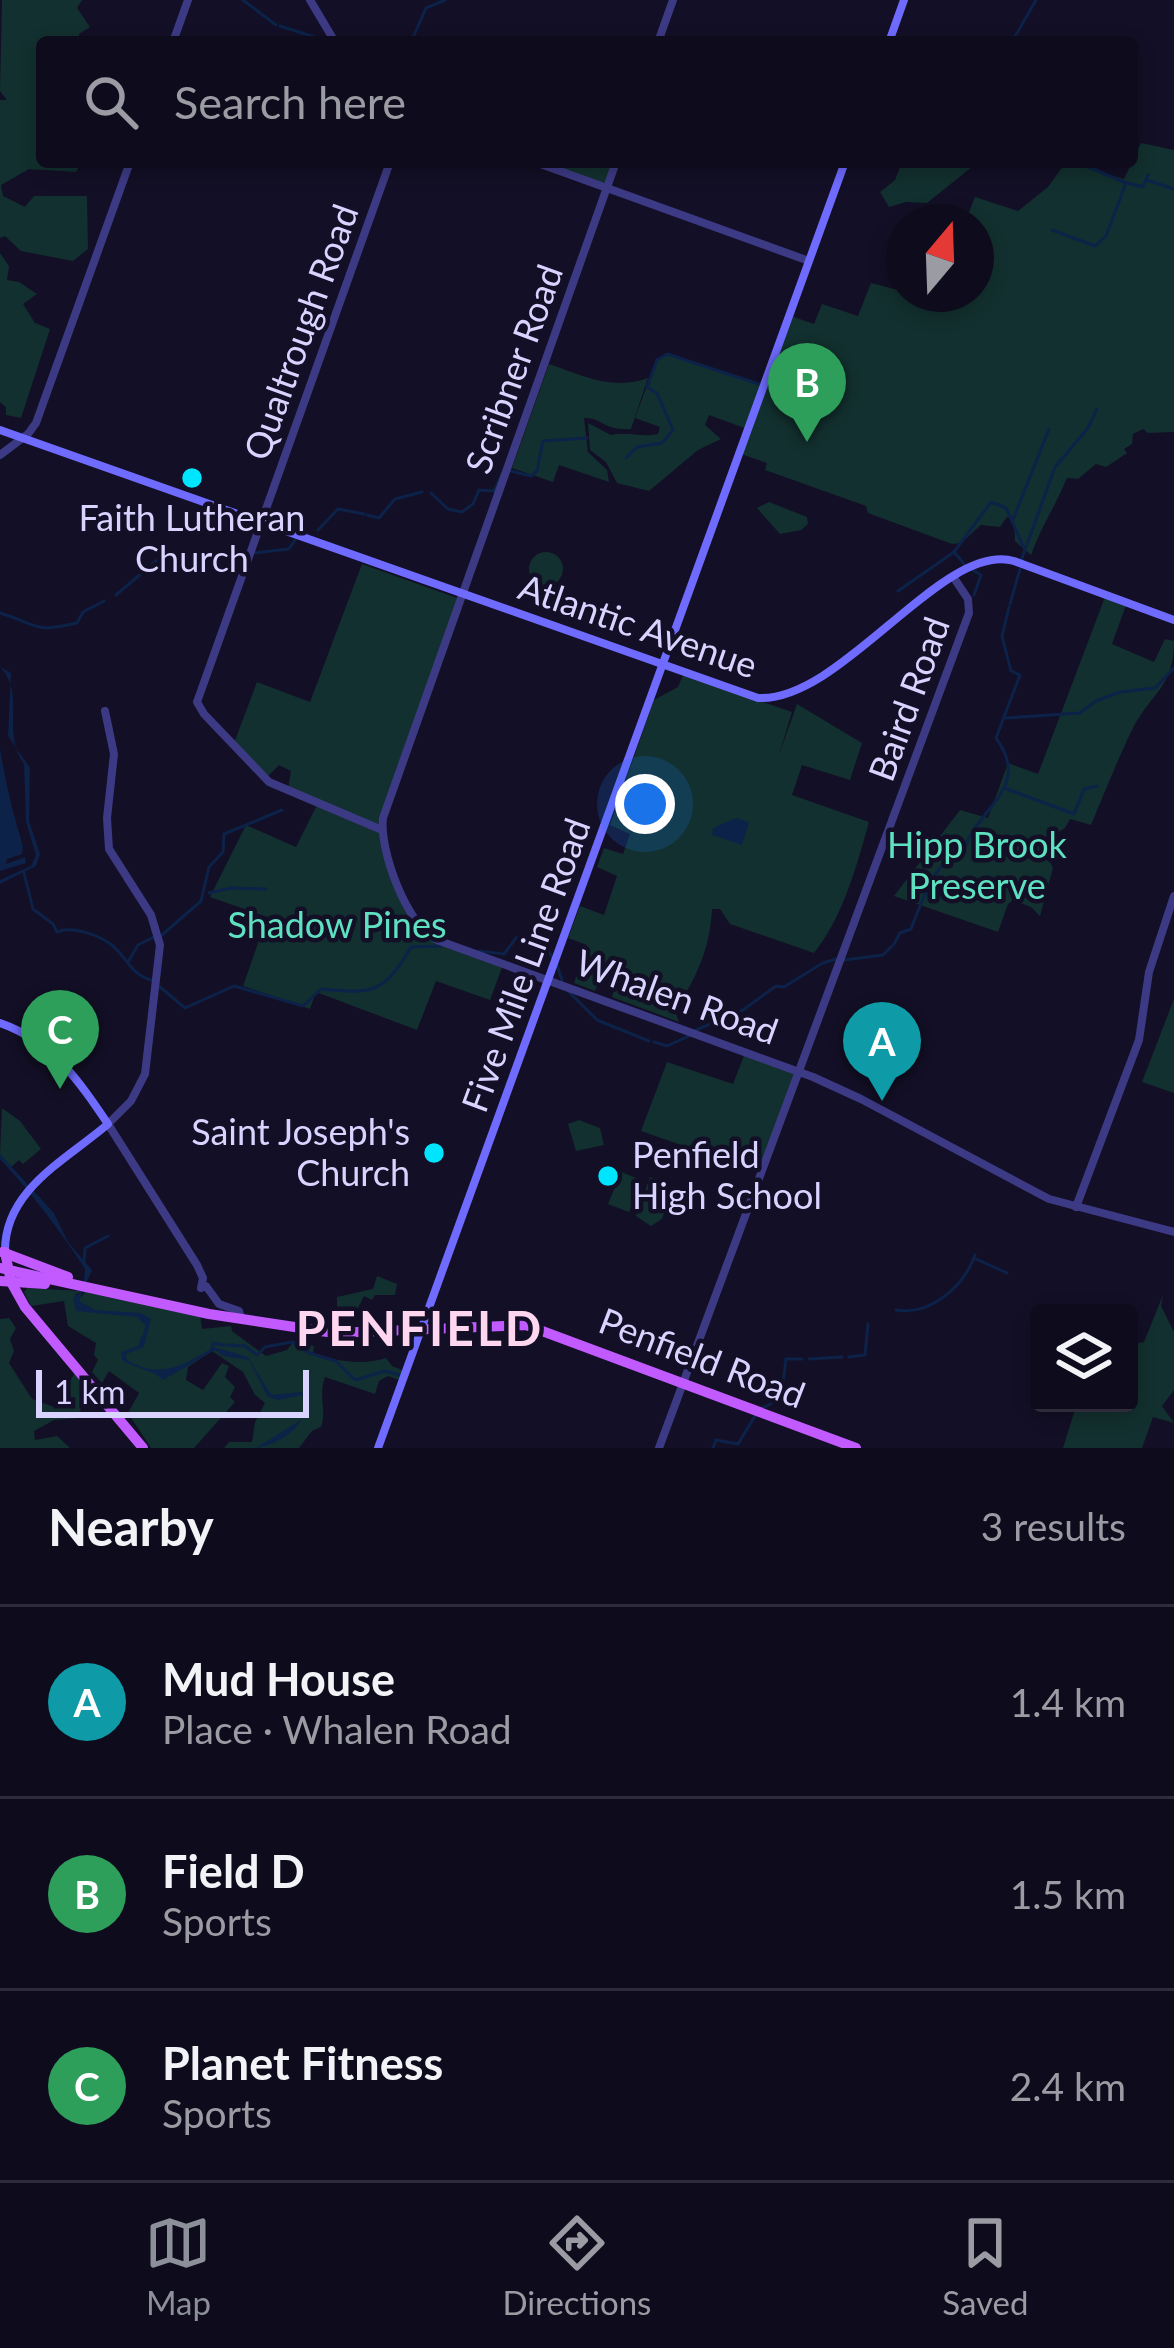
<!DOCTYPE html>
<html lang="en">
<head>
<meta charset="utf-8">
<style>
	body { margin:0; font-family:Lato,sans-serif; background:#171425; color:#f1f3f6 }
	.controls { position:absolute; right:36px; bottom:36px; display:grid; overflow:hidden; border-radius:12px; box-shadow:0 6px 18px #0003 }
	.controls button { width:108px; height:108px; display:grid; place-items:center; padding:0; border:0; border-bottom:3px solid #2e2b3b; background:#0e0b1c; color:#f1f3f6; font:60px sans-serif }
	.compass { position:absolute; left:886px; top:204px; width:108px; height:108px; border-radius:50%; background:#0e0b1c; box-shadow:0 6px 18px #0003; rotate:19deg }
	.scale { position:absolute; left:36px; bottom:30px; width:273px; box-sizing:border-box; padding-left:12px; border:6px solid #d9d4ff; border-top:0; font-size:33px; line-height:42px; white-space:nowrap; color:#d9d4ff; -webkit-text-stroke:9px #130f26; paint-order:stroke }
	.you { position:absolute; left:645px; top:804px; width:42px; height:42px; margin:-30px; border:9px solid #fff; border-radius:50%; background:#1a73e8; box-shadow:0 0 0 18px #1a73e833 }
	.badge { display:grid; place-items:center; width:78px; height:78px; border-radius:50%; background:#8c9099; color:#fff; font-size:39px; font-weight:700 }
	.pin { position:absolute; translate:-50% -99px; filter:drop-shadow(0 3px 6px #0008) }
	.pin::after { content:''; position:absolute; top:63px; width:42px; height:36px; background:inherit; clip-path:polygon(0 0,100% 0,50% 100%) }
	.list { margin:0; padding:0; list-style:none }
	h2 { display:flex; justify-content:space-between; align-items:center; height:156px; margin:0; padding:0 48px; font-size:51px }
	h2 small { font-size:39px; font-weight:400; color:#9b9ba3 }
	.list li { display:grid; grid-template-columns:78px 1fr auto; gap:36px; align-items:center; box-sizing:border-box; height:192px; padding:0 48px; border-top:3px solid #2e2b3b }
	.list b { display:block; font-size:45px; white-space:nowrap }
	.list p { margin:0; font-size:39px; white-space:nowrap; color:#9b9ba3 }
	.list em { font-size:39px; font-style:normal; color:#9b9ba3 }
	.icon { flex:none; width:66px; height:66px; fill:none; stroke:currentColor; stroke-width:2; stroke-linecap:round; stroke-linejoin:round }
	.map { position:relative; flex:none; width:1174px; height:1448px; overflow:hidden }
	.search { position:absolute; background:#0e0b1c; box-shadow:0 6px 18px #0003; left:36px; right:36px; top:36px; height:132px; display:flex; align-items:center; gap:30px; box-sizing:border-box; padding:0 42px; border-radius:12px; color:#9b9ba3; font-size:45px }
	.sheet { height:732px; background:#0e0b1c }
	nav { display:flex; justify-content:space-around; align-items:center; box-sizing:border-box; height:168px; border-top:3px solid #2e2b3b; background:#0e0b1c; font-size:33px; color:#9b9ba3 }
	nav a { display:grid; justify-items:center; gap:6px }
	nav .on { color:#8c9099 }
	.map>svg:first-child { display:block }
	.green { fill:#12302f }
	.water { fill:#0c2248 }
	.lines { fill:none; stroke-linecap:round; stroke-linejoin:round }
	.stream { stroke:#0c2248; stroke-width:3 }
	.tertiary { stroke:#3d3a85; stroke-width:8 }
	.secondary { stroke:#6f6bff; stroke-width:8 }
	.primary { stroke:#c25bff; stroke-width:10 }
	.primary-bridge { stroke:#c25bff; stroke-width:10 }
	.poi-dot { fill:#00e5ff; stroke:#130f26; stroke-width:4.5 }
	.labels { text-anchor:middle; stroke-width:9; stroke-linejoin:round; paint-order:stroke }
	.street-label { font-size:36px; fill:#d9d4ff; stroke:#130f26 }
	.poi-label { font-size:36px; fill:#d9d4ff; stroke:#130f26 }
	.park-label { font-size:36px; fill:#5fe0c0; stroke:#130f26 }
	.district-label { font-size:48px; font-weight:bold; letter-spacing:3px; fill:#ffd6f0; stroke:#130f26 }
</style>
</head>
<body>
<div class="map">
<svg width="1174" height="1448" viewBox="0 0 1174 1448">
	<rect width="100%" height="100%" fill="#130f26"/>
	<g class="green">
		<polygon points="2,0 82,0 77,8 90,27 79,34 80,42 42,42 42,162 81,162 76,172 29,169 1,185 3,196 25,207 34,196 87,196 88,249 73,261 21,251 5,236 0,238 0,100 7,100 0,91"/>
		<path d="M1141,143L1174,150V432L1148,433L1143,429L1133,434L1132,444L1124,449L1127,453L1106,467L1096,464L1078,479L1067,478C1056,505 1041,527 1031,555L1015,541L1014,521L1007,517L1000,527L981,525L961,543L952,544L868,513L866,506L765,470L767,463L741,454L791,316L814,324L822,304L858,316L871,283L925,297L976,294V222H965L975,197L1018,211L1048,187L1066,162L1124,179Z"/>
		<polygon points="555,162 615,162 606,186 553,166"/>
		<polygon points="902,162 978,162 927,203 906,202 889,207 880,192 895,180"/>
		<polygon points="0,253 9,266 7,280 19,282 37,294 23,304 35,323 50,329 21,418 6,415 6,407 0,402"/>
		<path d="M669,353L762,386L747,429L709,415L705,425L721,439L698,450L649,491L617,483L606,462L590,450L588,423L611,435C629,431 641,438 658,434L660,427L635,418L657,359Z"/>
		<path d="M549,364C584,376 612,391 648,378L631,429C604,431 601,417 584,418L588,452L607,470L609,482L559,465L553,482L512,468Z"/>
		<polygon points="769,502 807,517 808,524 801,530 780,534 757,508"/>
		<circle cx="546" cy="569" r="17"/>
		<polygon points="362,564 460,599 377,827 288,789 291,771 279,765 267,777 234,743 257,682 310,702"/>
		<path d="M1105,597L1126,605L1112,644L1154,662L1165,639L1174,641C1174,687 1153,691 1134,726C1118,758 1105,792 1091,825L1070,819L1065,828L1055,834L1047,855L1053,868L1040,916L1031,907L1013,900L1008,904L998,932L894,896L960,810L988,818L1008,763L1038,774Z"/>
		<path d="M683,675L792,712L779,755L797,704L862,743L850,780L802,765L792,795L869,822C857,865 843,917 814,953L730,924L720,909H712C710,950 696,978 675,1011L679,1022L612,997L617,982L601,976L595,991L574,983L587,945L568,938L580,906L604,915L617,876L597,867L604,848L623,854L630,834L610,825L654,700L678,687Z"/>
		<polygon points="317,805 379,833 414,925 439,943 503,965 490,1000 436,981 417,1030 316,992 310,1009 243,986 267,917 210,897 246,825 296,847"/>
		<polygon points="1174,999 1174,1093 1142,1082"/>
		<polygon points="745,1053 795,1071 758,1172 641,1131 667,1062 733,1084"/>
		<polygon points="2,1108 20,1121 41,1149 23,1164 19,1160 11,1167 0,1154"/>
		<polygon points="579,1120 600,1128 604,1145 576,1151 568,1124"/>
		<polygon points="621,1172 641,1180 629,1212 608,1204"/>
		<polygon points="650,1177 667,1183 671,1193 662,1219 651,1226 636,1216"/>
		<polygon points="377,1276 397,1284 395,1295 375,1295 372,1300 364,1296 358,1308 337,1309 337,1297 373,1289"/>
		<path d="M27,1288L82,1291L75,1295L79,1299L85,1292L200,1315L202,1329L231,1326L232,1331L266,1356L287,1350L294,1341L314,1346L313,1353C335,1361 363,1366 386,1358L392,1366L402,1370L399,1380L388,1376L379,1381L375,1394L325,1377C318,1395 327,1411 321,1427L312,1431L299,1448H224L229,1442H252L255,1422L265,1403L255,1395L243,1372L212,1351L188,1367L186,1380L203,1390L222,1363L229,1366L225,1377L235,1387L230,1397L235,1402L194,1448H151L128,1413L139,1393L109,1371L102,1383L92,1372L98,1360L94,1355L96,1343L68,1326L64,1301L31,1306L24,1292Z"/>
		<polygon points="1163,1295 1161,1306 1174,1332 1174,1390 1162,1406 1174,1423 1153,1417 1142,1448 1063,1448 1077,1403 1129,1403 1129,1345 1144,1342"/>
		<polygon points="9,1318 16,1328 10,1339 14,1351 9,1363 32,1399 54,1407 75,1373 95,1396 81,1407 79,1418 54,1420 34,1431 35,1440 57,1436 70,1448 0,1448 0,1319"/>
	</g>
	<g class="water">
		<path d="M0,667L11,673L8,736L30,768L29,821L40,854L36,866L0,884V880L31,866L36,855L26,822L24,764C0,730 27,695 0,667Z"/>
		<path d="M0,748C5,782 13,813 23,846L22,854L7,859L6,864L25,857L26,863L0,871Z"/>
		<polygon points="736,818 749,822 742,845 712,835 713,828"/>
		<path d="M0,1154L54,1213L68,1242L92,1270L79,1301L95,1310L141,1313L151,1319L144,1347L126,1354L127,1360C160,1380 184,1365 214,1347L248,1357L271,1395L302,1392C318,1418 282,1445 256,1448L301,1420L306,1402L301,1395L278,1400L267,1396L249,1360L223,1356L215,1350L163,1380C152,1369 136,1369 122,1360L121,1352L138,1346L146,1326L137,1317L76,1311L73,1298L83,1290L85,1269C59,1229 33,1195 0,1159Z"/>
	</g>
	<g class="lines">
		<g class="stream">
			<polyline points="243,0 276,25"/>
			<polyline points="280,26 330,42"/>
			<polyline points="380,42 385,42"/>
			<polyline points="411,42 426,8 445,0"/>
			<polyline points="1012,42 1036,0"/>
			<polyline points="1147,180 1174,189"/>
			<polyline points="1128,183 1143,187 1148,175"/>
			<polyline points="1052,230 1095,246 1106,236 1126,183 1089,167 1097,162"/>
			<polyline points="626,458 637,447 662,443 673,430 657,393 647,387 657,360 667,354 759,384"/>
			<polyline points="511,471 531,476 537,471 543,441 587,438"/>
			<polyline points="431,493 448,509 462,512 473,504 479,490 494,491 504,470"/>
			<polyline points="367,515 379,518 395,499 422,492"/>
			<polyline points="1012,522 1049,429"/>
			<polyline points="318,530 338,509 364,514"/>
			<polyline points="954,552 966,566"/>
			<polyline points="253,553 289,549 297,537"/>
			<polyline points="210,557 246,553"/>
			<polyline points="1021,561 1055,467 1088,428 1097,409"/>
			<polyline points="971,569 981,575 974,595"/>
			<polyline points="898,591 954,552 991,502 1006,508 1024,548"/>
			<polyline points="116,595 162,556 208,557"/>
			<polyline points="1010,604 1020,569"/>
			<path d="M0,613C42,626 32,633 77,623L83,612L104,601"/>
			<polyline points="1005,718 1080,713 1096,701 1120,692 1155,688 1174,668"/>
			<polyline points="1007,789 1074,814 1084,789 1097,786"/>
			<path d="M24,873L33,909L53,924L57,932C71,926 96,934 109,943C126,954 129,974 151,980"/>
			<polyline points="209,893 231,888 266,889"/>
			<polyline points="162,935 201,901 209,867 223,852 224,834 282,810"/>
			<path d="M894,944L900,933L911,929C920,905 938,855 965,847C980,806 1032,787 996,738L1020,675L1011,671L1002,636L1009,607"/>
			<polyline points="479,951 504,954 516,938 529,935 543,942 552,957"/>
			<polyline points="844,960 883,955 892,946"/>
			<polyline points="128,962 138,945 154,937"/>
			<polyline points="823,963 836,959"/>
			<polyline points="557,965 562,980"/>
			<path d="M160,987L185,1008L234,986L303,1006L321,989C372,994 384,994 411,947L441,946"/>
			<polyline points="566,989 597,1020 649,1041"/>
			<polyline points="696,1030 743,1010 776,986 784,987 821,964"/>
			<polyline points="654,1042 667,1046 689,1036"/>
			<polyline points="976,1259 1007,1273"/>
			<polyline points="84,1263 85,1248 108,1236"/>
			<path d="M896,1310C931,1316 964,1286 975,1255"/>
			<polyline points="226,1345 245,1346 257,1355 265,1347 292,1342 309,1353 336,1361 355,1380 385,1371 400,1375"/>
			<polyline points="212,1349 213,1343 223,1345"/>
			<polyline points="849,1357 865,1355 868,1324"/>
			<polyline points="809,1359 842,1357"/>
			<polyline points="763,1408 781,1398 786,1359 802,1359"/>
			<polyline points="713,1448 716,1440 738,1444 755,1416"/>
		</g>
		<g class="tertiary">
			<polyline points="310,0 335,42"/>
			<polyline points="173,42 188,0"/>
			<polyline points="658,42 673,0"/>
			<polyline points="535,162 809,261"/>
			<path d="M616,162L383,818C379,850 407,926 437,940L813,1077L861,1099L1049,1199L1174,1232"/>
			<polyline points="0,455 28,434 36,423 130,162"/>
			<polyline points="105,711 114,754 107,818 109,849 151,915 160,945 145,1074 131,1101 108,1124 197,1265 203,1278 201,1288 206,1286 219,1304 239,1311 241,1318"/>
			<polyline points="382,830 269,782 204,714 197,702 390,162"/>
			<polyline points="1076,1207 1139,1040 1149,972 1174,896"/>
			<polyline points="659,1448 969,613 968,599 954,578"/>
		</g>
		<g class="secondary">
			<polyline points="889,42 904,0"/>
			<path d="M0,430L758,698C842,702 942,541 1014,561L1174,620"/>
			<path d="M0,1023C52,1041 79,1081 108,1124C66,1160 4,1190 5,1252"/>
			<polyline points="378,1448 845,162"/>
		</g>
		<g class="primary">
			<polyline points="2,1252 68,1277"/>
			<polyline points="5,1252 11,1282 25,1307 143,1448"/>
			<polyline points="13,1271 209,1314 334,1333 526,1325 856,1448"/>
			<polyline points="0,1281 45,1284"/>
		</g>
		<polyline class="primary-bridge" points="1,1268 13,1271"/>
	</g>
	<g class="poi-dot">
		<circle cx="192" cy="478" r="12"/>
		<circle cx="434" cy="1153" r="12"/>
		<circle cx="608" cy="1176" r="12"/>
	</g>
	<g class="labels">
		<g class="street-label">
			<text transform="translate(301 332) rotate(-70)" y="13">Qualtrough Road</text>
			<text transform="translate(514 369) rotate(-70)" y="13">Scribner Road</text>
			<text transform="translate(638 626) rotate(19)" y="13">Atlantic Avenue</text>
			<text transform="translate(909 699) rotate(-70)" y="13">Baird Road</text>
			<text transform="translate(526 965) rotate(-70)" y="13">Five Mile Line Road</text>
			<text transform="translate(677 997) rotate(20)" y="13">Whalen Road</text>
			<text transform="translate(702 1358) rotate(21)" y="13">Penfield Road</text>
		</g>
		<g class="poi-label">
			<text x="192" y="531">Faith Lutheran<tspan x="192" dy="41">Church</tspan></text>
			<text x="410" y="1145" text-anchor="end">Saint Joseph's<tspan x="410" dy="41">Church</tspan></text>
			<text x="632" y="1168" text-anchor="start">Penfield<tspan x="632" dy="41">High School</tspan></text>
		</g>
		<g class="park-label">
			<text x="977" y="858">Hipp Brook<tspan x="977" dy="41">Preserve</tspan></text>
			<text x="337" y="938">Shadow Pines</text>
		</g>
		<g class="district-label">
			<text x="420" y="1346">PENFIELD</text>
		</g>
	</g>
</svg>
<div class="controls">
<button><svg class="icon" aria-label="layers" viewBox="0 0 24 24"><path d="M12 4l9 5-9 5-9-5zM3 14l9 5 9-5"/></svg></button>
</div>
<svg class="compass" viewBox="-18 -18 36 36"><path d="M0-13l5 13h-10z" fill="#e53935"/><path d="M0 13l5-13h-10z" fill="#9b9ba3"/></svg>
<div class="scale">1 km</div>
<div class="you"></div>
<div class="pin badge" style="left:882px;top:1101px;background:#0f9aa8">A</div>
<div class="pin badge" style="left:807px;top:442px;background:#2e9e5b">B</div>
<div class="pin badge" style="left:60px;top:1089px;background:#2e9e5b">C</div>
<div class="search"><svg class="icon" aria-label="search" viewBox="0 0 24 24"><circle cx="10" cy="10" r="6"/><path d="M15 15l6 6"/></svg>Search here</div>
</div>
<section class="sheet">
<h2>Nearby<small>3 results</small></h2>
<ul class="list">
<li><span class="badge" style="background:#0f9aa8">A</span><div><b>Mud House</b><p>Place · Whalen Road</p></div><em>1.4 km</em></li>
<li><span class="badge" style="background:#2e9e5b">B</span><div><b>Field D</b><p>Sports</p></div><em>1.5 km</em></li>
<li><span class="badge" style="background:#2e9e5b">C</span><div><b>Planet Fitness</b><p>Sports</p></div><em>2.4 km</em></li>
</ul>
</section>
<nav>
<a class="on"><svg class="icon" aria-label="map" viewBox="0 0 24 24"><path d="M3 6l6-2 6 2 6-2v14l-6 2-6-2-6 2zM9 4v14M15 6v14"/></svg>Map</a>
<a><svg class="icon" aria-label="directions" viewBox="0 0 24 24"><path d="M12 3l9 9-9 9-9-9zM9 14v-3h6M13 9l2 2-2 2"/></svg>Directions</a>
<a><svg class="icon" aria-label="saved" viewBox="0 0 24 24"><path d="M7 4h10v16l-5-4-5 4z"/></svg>Saved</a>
</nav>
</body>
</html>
